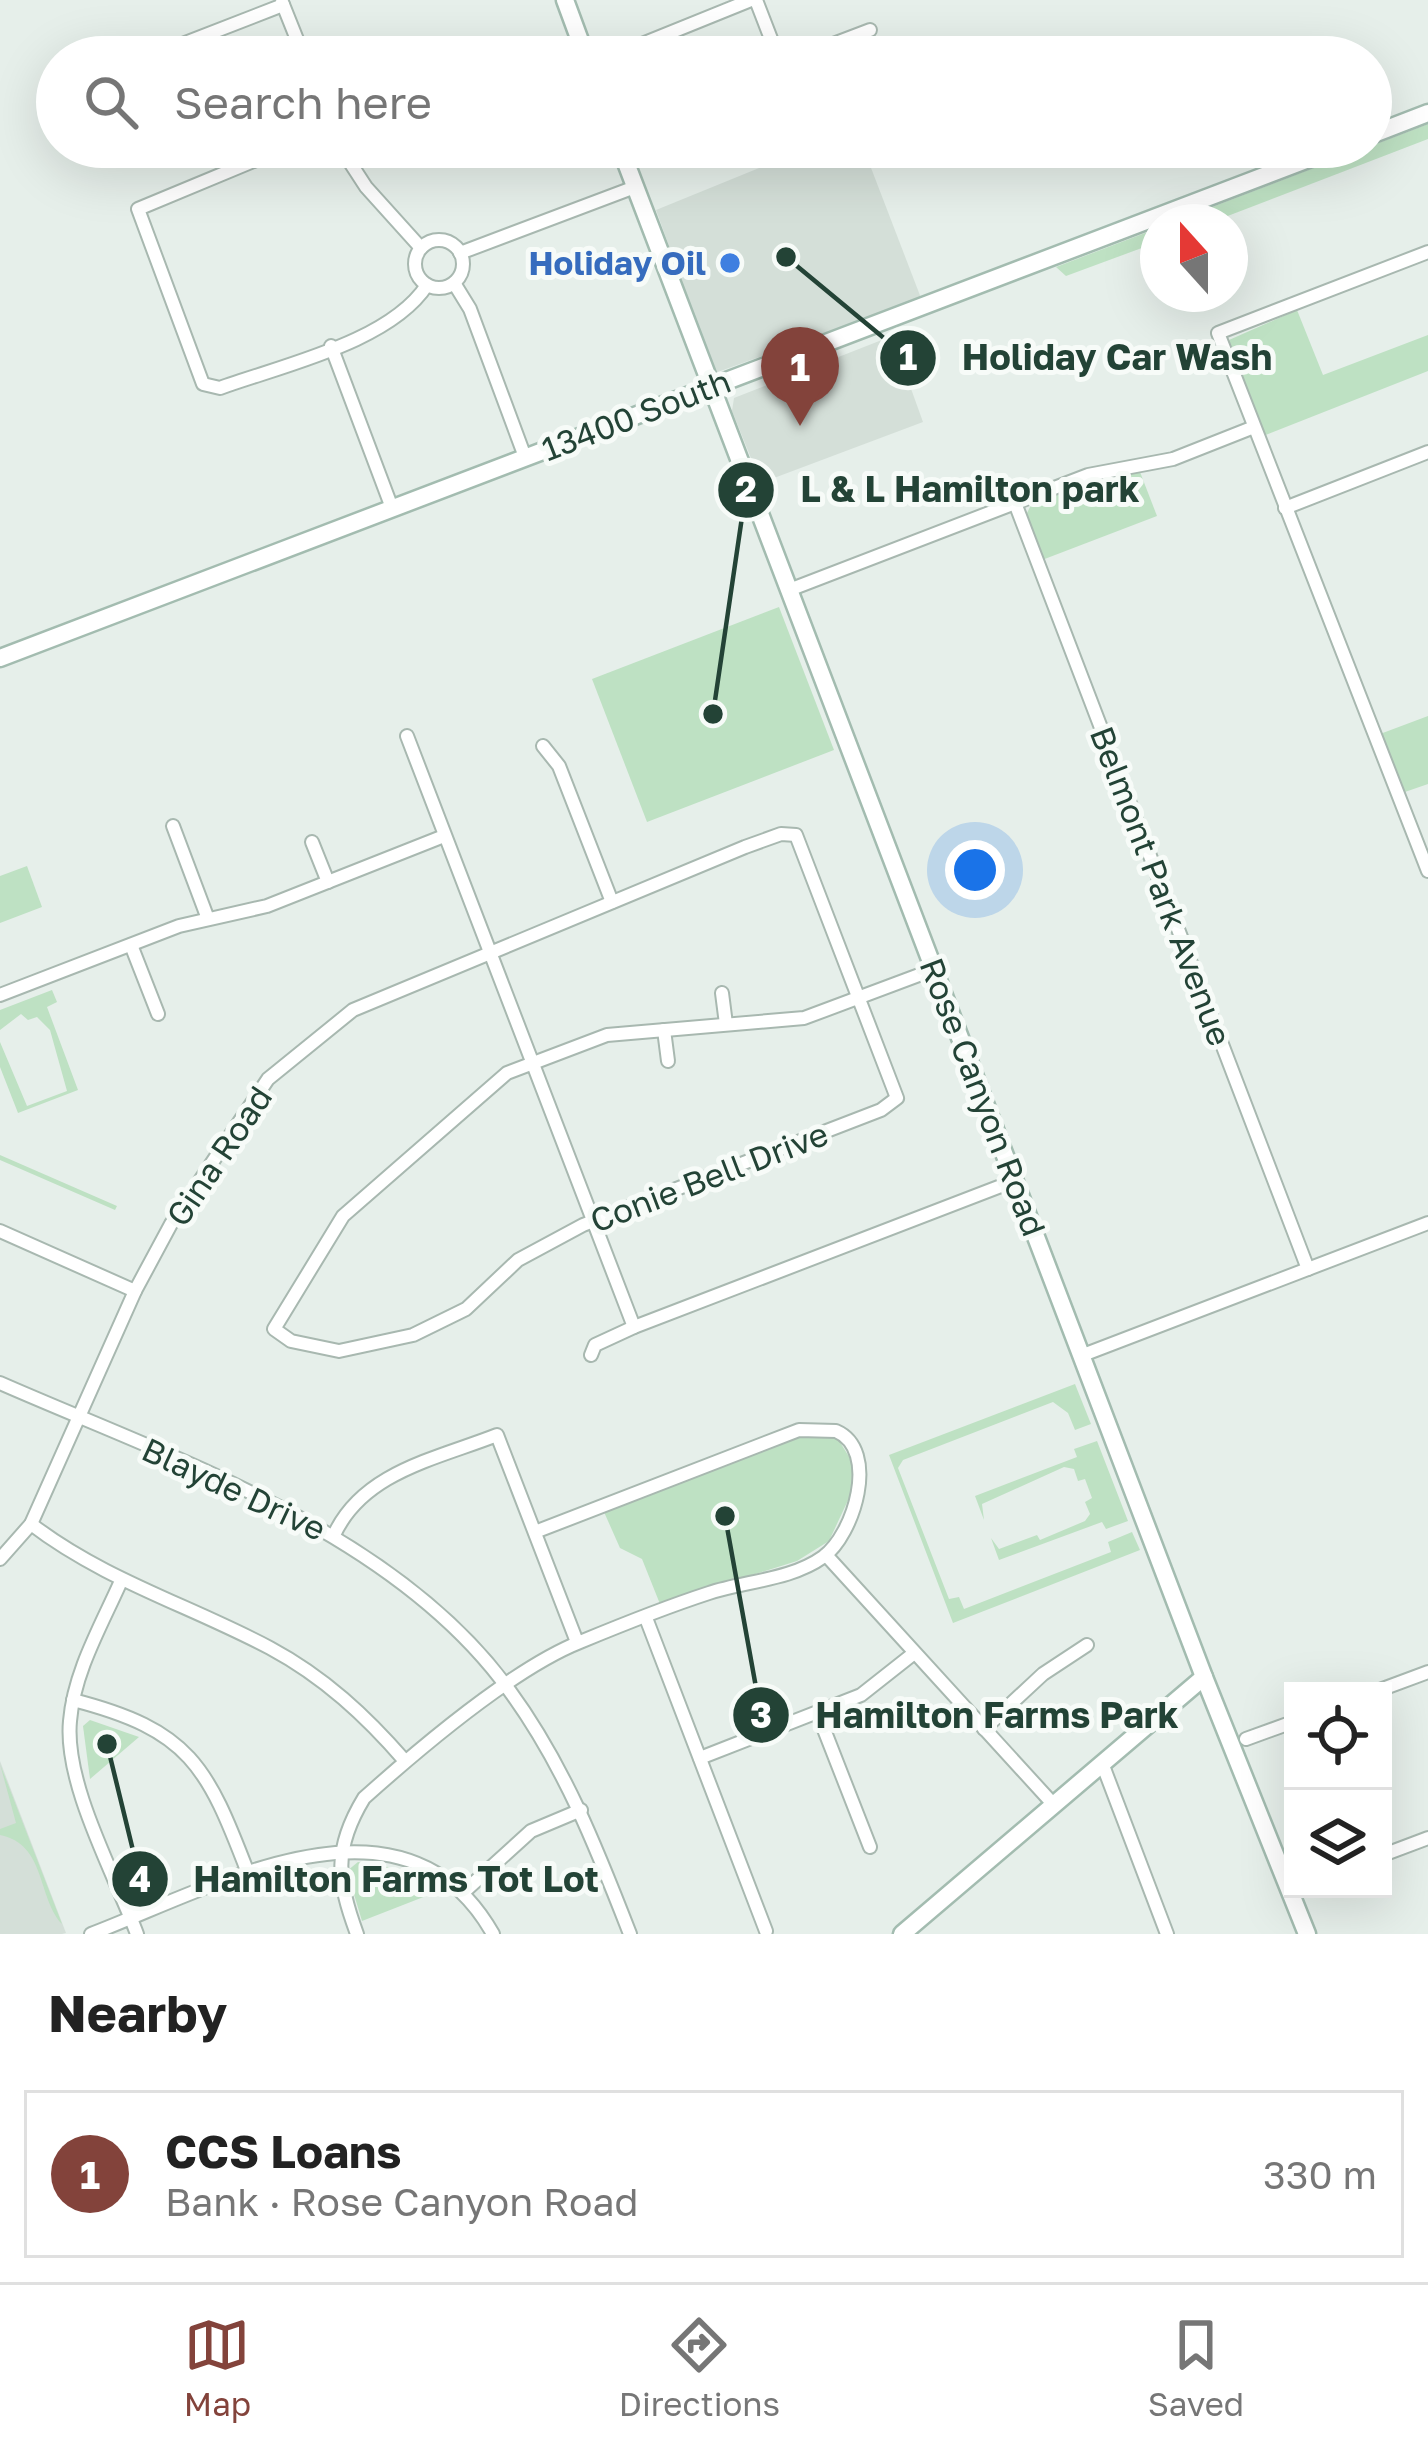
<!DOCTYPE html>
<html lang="en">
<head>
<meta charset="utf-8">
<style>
	body { margin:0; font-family:"Golos Text",sans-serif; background:#f6f6f6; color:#222 }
	.controls { position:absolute; right:36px; bottom:36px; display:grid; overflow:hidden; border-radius:0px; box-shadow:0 12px 48px #0002 }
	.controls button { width:108px; height:108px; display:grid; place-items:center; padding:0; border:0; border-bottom:3px solid #e0e0e0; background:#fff; color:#222; font:60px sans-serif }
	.compass { position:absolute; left:1140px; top:204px; width:108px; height:108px; border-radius:50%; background:#fff; box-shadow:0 12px 48px #0002; rotate:339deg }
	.you { position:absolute; left:975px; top:870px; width:42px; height:42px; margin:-30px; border:9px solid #fff; border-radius:50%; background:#1a73e8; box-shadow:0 0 0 18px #1a73e833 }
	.badge { display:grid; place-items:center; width:78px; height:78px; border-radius:50%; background:#83433b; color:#fff; font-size:39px; font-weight:700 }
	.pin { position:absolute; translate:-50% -99px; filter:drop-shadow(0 3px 6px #0008) }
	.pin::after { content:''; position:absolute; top:63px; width:42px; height:36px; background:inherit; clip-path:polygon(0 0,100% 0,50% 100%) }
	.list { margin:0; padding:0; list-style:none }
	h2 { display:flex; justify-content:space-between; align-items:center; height:156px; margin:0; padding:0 48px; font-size:51px }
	h2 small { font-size:39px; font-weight:400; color:#767676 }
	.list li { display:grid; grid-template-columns:78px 1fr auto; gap:36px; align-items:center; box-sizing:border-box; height:168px; margin:0 24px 24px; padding:0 24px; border:3px solid #e0e0e0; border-radius:0px }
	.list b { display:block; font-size:45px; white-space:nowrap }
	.list p { margin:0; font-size:39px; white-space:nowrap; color:#767676 }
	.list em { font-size:39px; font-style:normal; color:#767676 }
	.icon { flex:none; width:66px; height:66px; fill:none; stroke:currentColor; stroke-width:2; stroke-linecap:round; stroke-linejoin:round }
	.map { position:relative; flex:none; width:1428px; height:1934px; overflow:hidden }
	.search { position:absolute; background:#fff; box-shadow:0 12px 48px #0002; left:36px; right:36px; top:36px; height:132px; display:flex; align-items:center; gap:30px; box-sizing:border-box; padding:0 42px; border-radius:66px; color:#767676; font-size:45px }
	.sheet { height:348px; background:#fff }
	nav { display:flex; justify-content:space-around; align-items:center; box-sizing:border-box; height:168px; border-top:3px solid #e0e0e0; background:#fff; font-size:33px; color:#767676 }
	nav a { display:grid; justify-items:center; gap:6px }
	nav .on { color:#83433b }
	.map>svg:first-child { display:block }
	.built { fill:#d4dfd8 }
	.green { fill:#bee1c3 }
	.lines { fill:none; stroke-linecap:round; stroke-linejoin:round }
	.street-casing { stroke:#a8b8b0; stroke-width:16 }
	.secondary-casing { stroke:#a3bcb0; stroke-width:21 }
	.street { stroke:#fff; stroke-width:12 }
	.secondary { stroke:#fff; stroke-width:16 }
	.shop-dot { fill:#3f7fe0; stroke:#f7fbf8; stroke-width:4.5 }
	.labels { text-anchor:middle; stroke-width:10; stroke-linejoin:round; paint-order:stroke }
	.shop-label { font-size:33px; font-weight:bold; fill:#366cbe; stroke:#f7fbf8; text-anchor:end }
	.street-label { font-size:33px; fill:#234336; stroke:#f7fbf8 }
	.leader { fill:none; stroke:#234336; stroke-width:4.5 }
	.callout-dot { fill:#234336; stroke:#f7fbf8; stroke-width:4.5 }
	.mark-label { font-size:36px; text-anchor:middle; font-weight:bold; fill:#fff }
	.callout-label { font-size:36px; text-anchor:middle; font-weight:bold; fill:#234336; stroke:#f7fbf8; stroke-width:10; stroke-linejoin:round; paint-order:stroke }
</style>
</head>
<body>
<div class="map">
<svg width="1428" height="1934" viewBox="0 0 1428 1934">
	<rect width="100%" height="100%" fill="#e6efea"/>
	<g class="built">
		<polygon points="811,147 863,147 921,298 715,373 656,210"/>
		<polygon points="892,336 923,422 761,483 732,411 734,398"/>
		<polygon points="0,1761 66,1933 62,1934 0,1934"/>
	</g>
	<g class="green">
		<polygon points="1428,124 1428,139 1212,222 1173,222"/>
		<polygon points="1158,228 1158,242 1066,276 1056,267"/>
		<polygon points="1297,310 1323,375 1428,335 1428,371 1263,436 1229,340"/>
		<polygon points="1140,472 1157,516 1042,560 1026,515 1031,505 1098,480"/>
		<polygon points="779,607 834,750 647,822 592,679"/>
		<polygon points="1428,716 1428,784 1402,793 1380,734"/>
		<polygon points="27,866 42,907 0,923 0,876"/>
		<polygon points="52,990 57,1002 47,1007 78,1090 18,1113 0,1067 0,1042 27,1106 67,1091 50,1030 37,1017 28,1020 21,1014 0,1030 0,1010"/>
		<polygon points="0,1154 0,1155 117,1206 115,1210 0,1160"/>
		<polygon points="1075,1384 1091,1424 1075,1430 1068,1413 1053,1402 903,1460 898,1468 949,1599 959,1597 964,1609 1111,1552 1108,1542 1132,1532 1140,1550 953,1623 889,1455"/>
		<polygon points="811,1433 838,1439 853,1463 850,1496 829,1541 797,1561 660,1604 642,1559 620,1548 604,1512"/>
		<polygon points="1097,1441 1128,1521 1106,1529 1102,1522 999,1560 991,1538 999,1549 1037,1535 1040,1540 1085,1521 1090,1514 1085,1502 1092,1498 1085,1479 1078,1481 1074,1469 1064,1467 982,1504 984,1520 975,1496 1077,1457 1074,1449"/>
		<polygon points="90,1720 139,1737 90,1779 83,1726"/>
		<path d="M0,1764L62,1924C37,1897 46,1844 0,1835V1829L16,1823Z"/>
		<polygon points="358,1862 406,1870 444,1889 362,1921 347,1871"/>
	</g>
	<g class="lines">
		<defs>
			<g id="street">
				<polyline points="756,0 778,57"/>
				<polyline points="282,2 304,57"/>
				<polyline points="149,57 283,5"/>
				<polyline points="610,57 751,0"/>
				<polyline points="799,57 870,30"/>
				<path d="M287,147L138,209L203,384L220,388C283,365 390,342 427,285"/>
				<polyline points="340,147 366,187 421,248"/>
				<circle cx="439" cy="264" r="24"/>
				<polyline points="1428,252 1218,333 1428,871"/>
				<polyline points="460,253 635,187"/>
				<polyline points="454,283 470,309 525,457"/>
				<polyline points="331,346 392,508"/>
				<polyline points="1015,503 1308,1269"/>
				<polyline points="1285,508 1428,452"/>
				<polyline points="789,590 1088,475 1173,459 1254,427"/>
				<polyline points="407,736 634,1327"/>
				<polyline points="543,746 559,766 612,902"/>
				<polyline points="173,826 208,919"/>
				<polyline points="312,842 328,882"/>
				<polyline points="131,945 158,1014"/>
				<polyline points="722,993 726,1024"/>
				<polyline points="0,995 179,926 267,906 444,836"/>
				<polyline points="664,1030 668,1061"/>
				<polyline points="0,1231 135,1291"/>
				<polyline points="591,1355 595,1345 634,1327 1014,1181"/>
				<polyline points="1083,1355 1428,1223"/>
				<path d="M0,1383C173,1459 394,1531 509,1690C564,1765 597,1849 630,1934"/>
				<path d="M31,1524C104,1580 189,1605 270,1648C324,1677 366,1716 405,1761"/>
				<path d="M334,1535C363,1472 436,1459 497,1435L577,1642"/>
				<polyline points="826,1555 1054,1805"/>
				<polyline points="0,1559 31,1524 135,1291 171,1224 268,1079 353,1010 745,847 781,834 796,835 897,1098 881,1110 583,1225 518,1260 466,1309 413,1335 339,1351 291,1341 274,1329 343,1216 507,1073 607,1035 804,1018 935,969"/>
				<path d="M121,1581C101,1626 74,1672 70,1721C64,1784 115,1875 137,1934"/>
				<polyline points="646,1618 766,1931"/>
				<polyline points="1377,1691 1428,1672"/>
				<path d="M73,1700C190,1730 207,1766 248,1873"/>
				<polyline points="818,1714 870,1847"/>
				<polyline points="984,1729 1043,1674 1087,1645"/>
				<polyline points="1246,1739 1293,1722"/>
				<polyline points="700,1758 861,1695 913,1654"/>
				<polyline points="1102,1763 1167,1934"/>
				<polyline points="1383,1855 1428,1838"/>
				<polyline points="466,1890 531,1831 581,1810"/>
				<path d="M91,1934C215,1887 404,1776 493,1934"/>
				<path d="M357,1934C337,1880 333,1849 364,1798C420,1748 512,1669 580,1642C621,1625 666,1607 709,1593C745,1581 791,1580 823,1557C854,1535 880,1450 836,1431L799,1430L535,1532"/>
			</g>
			<g id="secondary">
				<polyline points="565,0 586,57"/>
				<polyline points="1371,135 1428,113"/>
				<polyline points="620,147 1204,1677 1307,1934"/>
				<polyline points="0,658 1340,147"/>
				<polyline points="902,1934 1204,1677"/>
			</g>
		</defs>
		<use href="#street" class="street-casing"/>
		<use href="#secondary" class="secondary-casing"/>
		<use href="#street" class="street"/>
		<use href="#secondary" class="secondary"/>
	</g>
	<circle class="shop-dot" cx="730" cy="263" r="12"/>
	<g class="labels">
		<g class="shop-label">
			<text x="706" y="275">Holiday Oil</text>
		</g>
		<g class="street-label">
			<text transform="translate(636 415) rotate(-21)" y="12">13400 South</text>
			<text transform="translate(1161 886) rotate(69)" y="12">Belmont Park Avenue</text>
			<text transform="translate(983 1097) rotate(69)" y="12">Rose Canyon Road</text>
			<text transform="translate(219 1156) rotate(-56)" y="12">Gina Road</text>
			<text transform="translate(709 1177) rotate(-21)" y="12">Conie Bell Drive</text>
			<text transform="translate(234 1489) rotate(25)" y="12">Blayde Drive</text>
		</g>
	</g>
	<path class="leader" d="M786 257L908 358M713 714L746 490M725 1516L761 1715M107 1744L140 1879"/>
	<g class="callout-dot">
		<circle cx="786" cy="257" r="12"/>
		<circle cx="713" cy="714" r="12"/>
		<circle cx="725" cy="1516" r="12"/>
		<circle cx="107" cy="1744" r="12"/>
		<circle cx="908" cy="358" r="30"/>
		<circle cx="746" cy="490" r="30"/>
		<circle cx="761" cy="1715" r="30"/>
		<circle cx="140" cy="1879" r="30"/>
	</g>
	<g class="mark-label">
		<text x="908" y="370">1</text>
		<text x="746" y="502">2</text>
		<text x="761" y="1728">3</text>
		<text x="140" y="1892">4</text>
	</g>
	<g class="callout-label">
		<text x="1117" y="370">Holiday Car Wash</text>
		<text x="970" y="502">L &amp; L Hamilton park</text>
		<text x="997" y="1728">Hamilton Farms Park</text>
		<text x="396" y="1892">Hamilton Farms Tot Lot</text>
	</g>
</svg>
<div class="controls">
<button><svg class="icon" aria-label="locate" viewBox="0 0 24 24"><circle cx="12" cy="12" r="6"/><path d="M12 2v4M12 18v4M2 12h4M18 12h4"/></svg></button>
<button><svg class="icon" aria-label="layers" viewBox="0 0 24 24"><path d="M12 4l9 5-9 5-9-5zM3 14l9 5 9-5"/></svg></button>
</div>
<svg class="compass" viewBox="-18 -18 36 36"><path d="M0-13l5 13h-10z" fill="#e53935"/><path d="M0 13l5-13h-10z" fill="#767676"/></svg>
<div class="you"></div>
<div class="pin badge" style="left:800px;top:426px">1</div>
<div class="search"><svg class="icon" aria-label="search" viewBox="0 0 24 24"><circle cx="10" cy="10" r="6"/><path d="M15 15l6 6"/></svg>Search here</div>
</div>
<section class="sheet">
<h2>Nearby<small></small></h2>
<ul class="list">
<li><span class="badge">1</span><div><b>CCS Loans</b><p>Bank · Rose Canyon Road</p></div><em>330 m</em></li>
</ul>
</section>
<nav>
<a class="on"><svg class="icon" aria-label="map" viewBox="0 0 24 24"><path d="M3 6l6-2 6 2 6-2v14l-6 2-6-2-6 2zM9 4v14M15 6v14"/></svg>Map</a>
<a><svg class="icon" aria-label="directions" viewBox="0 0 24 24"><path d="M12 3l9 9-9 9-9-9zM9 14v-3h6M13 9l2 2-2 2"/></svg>Directions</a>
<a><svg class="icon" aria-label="saved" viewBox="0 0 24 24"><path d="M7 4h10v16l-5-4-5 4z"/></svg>Saved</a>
</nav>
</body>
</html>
